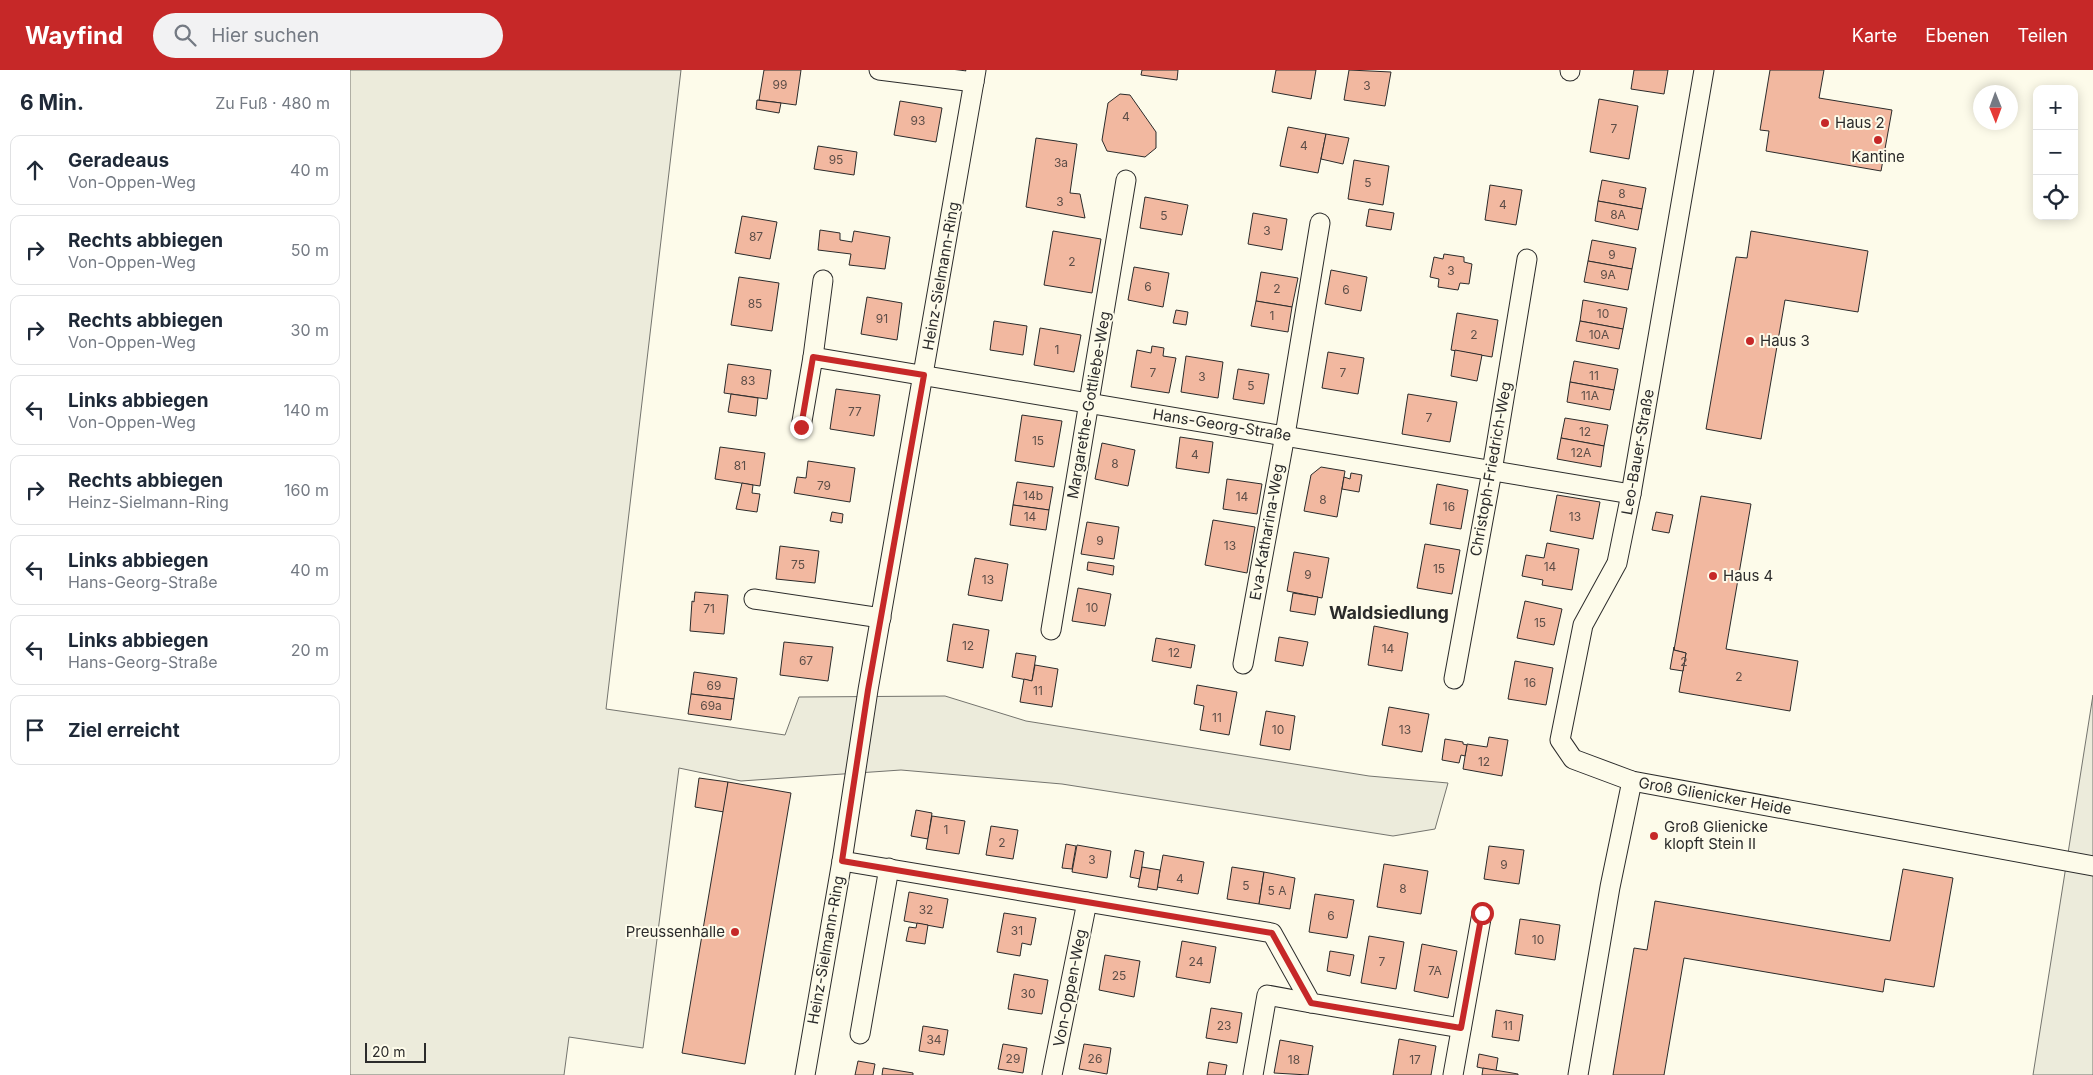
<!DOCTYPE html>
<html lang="de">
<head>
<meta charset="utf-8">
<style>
	body { margin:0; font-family:Inter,sans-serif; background:#f2f2f3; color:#1f2937 }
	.controls { position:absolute; right:15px; top:15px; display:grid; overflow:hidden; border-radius:10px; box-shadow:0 2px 12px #0003 }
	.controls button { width:45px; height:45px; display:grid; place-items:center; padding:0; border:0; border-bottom:1px solid #e0e1e3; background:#fff; color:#1f2937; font:25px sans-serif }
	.compass { position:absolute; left:1623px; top:15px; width:45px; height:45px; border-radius:50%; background:#fff; box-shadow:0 2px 12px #0003; rotate:179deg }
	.scale { position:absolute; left:15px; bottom:12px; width:61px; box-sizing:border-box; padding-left:5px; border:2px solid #2b2b2b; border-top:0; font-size:14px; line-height:18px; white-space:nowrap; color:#2b2b2b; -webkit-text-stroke:4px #fdfbea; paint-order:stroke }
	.stop { position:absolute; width:15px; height:15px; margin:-11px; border:4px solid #c62828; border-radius:50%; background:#fff }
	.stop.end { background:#c62828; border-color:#fff; box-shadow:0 1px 5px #0008 }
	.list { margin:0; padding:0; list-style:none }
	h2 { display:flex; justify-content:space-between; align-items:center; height:65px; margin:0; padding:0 20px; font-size:21px }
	h2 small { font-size:16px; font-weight:400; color:#747a83 }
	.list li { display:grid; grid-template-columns:32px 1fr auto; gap:15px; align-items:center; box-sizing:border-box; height:70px; margin:0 10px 10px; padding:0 10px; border:1px solid #e0e1e3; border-radius:10px }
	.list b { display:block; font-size:19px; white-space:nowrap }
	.list p { margin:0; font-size:16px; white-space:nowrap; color:#747a83 }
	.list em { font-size:16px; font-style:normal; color:#747a83 }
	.icon { flex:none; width:28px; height:28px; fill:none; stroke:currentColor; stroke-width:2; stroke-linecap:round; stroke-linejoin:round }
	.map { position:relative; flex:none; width:1743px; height:1005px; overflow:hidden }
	header { display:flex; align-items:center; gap:30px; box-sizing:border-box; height:70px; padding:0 25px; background:#c62828; color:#fff }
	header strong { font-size:24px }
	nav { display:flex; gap:28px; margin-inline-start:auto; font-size:18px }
	.search { width:350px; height:45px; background:#f2f2f3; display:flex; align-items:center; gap:12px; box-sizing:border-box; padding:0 18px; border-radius:28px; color:#747a83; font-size:19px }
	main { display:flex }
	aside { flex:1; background:#fff }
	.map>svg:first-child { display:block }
	.green { fill:#ecebdb; stroke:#74746e }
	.building { fill:#f2b8a0; stroke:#2b2b2b }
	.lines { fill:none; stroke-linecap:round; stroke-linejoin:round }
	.minor-casing { stroke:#2b2b2b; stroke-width:21 }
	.minor { stroke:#fdfbea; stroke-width:19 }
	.route { stroke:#c62828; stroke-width:6 }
	.poi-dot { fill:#c62828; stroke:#fdfbea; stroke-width:2 }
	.labels { text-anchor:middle; stroke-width:4; stroke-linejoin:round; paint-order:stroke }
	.number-label { font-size:12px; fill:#5d4e48 }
	.poi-label { font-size:15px; fill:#2b2b2b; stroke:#fdfbea; text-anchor:start }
	.street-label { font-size:15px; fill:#2b2b2b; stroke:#fdfbea }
	.quarter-label { font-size:18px; font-weight:bold; fill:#2b2b2b; stroke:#fdfbea }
</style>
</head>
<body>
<header>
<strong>Wayfind</strong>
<div class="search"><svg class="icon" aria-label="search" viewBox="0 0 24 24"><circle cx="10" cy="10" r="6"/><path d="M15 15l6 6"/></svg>Hier suchen</div>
<nav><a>Karte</a><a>Ebenen</a><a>Teilen</a></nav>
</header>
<main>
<aside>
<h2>6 Min.<small>Zu Fuß · 480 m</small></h2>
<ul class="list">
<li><svg class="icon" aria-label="ahead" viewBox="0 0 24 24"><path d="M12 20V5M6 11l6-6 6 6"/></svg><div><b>Geradeaus</b><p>Von-Oppen-Weg</p></div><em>40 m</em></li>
<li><svg class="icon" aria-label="right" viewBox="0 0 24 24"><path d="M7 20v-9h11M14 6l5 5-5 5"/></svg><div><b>Rechts abbiegen</b><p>Von-Oppen-Weg</p></div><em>50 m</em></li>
<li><svg class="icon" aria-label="right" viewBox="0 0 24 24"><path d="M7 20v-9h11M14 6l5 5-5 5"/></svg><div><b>Rechts abbiegen</b><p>Von-Oppen-Weg</p></div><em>30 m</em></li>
<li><svg class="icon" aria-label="left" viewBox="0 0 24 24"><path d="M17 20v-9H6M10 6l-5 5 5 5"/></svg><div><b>Links abbiegen</b><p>Von-Oppen-Weg</p></div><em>140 m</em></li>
<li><svg class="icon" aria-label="right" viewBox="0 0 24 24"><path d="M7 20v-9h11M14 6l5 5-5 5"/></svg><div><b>Rechts abbiegen</b><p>Heinz-Sielmann-Ring</p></div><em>160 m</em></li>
<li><svg class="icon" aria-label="left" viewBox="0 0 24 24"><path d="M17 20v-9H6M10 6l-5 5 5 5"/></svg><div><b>Links abbiegen</b><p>Hans-Georg-Straße</p></div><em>40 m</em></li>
<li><svg class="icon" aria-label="left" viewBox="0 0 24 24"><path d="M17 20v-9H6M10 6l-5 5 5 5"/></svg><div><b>Links abbiegen</b><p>Hans-Georg-Straße</p></div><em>20 m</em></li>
<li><svg class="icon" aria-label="arrive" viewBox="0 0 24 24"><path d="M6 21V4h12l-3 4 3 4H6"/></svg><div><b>Ziel erreicht</b></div></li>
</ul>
</aside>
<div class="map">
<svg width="1743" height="1005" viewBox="0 0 1743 1005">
	<rect width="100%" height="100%" fill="#fdfbea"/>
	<g class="green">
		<polygon points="0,0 331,0 256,639 435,665 449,627 595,626 676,651 1019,706 1098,713 1085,759 1043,766 712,714 551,700 391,711 329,698 293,978 219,967 214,1005 0,1005"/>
		<polygon points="1743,625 1743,1005 1683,1005"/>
	</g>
	<g class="building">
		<polygon points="414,0 451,0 446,35 409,30"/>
		<polygon points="792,0 828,0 827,10 791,5"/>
		<polygon points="926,0 966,0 961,29 922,22"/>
		<polygon points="999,0 1041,2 1035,36 994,30"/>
		<polygon points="1284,0 1318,0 1314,24 1281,19"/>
		<polygon points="1420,0 1474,0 1469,28 1542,40 1531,101 1416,81 1419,61 1410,60"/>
		<polygon points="770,24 780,25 806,62 806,78 795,87 757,81 752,70 758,33"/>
		<polygon points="1249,29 1288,36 1279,89 1240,82"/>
		<polygon points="407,30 431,33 429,43 406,39"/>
		<polygon points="550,31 592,38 586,72 544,65"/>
		<polygon points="938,57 976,64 968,103 930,96"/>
		<polygon points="976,64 999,68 993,94 971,89"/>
		<polygon points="686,68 727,74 720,123 730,124 735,148 676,137"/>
		<polygon points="468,76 507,82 504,105 464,99"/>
		<polygon points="1004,90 1039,96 1033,135 998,129"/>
		<polygon points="1252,110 1296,118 1292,139 1248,131"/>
		<polygon points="1140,115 1172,120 1166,155 1135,150"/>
		<polygon points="795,127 838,135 832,165 790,158"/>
		<polygon points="1248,131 1292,139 1288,160 1245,151"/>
		<polygon points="1019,139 1044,143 1041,160 1016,156"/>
		<polygon points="903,143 937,149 932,180 898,174"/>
		<polygon points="392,146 427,152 420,189 385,183"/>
		<polygon points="470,160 490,163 490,170 502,172 504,161 540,167 535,199 499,195 501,184 468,180"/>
		<polygon points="703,161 751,169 742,223 694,215"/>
		<polygon points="1401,161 1518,181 1508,242 1435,230 1411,369 1356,359 1386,187 1397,188"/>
		<polygon points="1242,170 1286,178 1282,199 1238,191"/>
		<polygon points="1094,184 1114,187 1114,192 1122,194 1119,214 1110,213 1108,220 1088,217 1089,209 1080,207 1084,187 1093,189"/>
		<polygon points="1238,191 1282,199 1278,220 1234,212"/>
		<polygon points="784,197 819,203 813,237 778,230"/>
		<polygon points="981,200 1017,207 1011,241 975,234"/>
		<polygon points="911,202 948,208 942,237 906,231"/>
		<polygon points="389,207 429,213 422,261 381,255"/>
		<polygon points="517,227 552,233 547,270 511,264"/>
		<polygon points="1233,230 1277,238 1273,259 1230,251"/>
		<polygon points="906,231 942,237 938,262 901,256"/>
		<polygon points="826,240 838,242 836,255 823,253"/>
		<polygon points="1107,243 1148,250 1142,287 1101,280"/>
		<polygon points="644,251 677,256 673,285 640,280"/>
		<polygon points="1230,251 1273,259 1269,279 1226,271"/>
		<polygon points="690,258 731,265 724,302 684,295"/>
		<polygon points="802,276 814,278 813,286 826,288 819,323 781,317 787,280 801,283"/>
		<polygon points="1105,280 1132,285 1127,311 1101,306"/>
		<polygon points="978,282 1014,288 1008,324 972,318"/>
		<polygon points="836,286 873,292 868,328 831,322"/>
		<polygon points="1224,291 1268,299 1264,320 1220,312"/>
		<polygon points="378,294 421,300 417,329 374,323"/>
		<polygon points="888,299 919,304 914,334 883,329"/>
		<polygon points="1220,312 1264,320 1260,340 1217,332"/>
		<polygon points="486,319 530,325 524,366 480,359"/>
		<polygon points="381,324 408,328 406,346 378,342"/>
		<polygon points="1058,324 1107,332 1100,372 1052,364"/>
		<polygon points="672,345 712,351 704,397 665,391"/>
		<polygon points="1215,348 1258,355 1254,376 1211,368"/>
		<polygon points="830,367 863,372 859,403 826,398"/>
		<polygon points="1211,368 1254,376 1251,397 1207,389"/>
		<polygon points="752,373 785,380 778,416 745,409"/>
		<polygon points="370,377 415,383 410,416 365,409"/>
		<polygon points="458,391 505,398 500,432 444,423 447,407 456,408"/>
		<polygon points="971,397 995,401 987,447 954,441 961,405"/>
		<polygon points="1001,403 1012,405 1009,422 992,419 994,407 1000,409"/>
		<polygon points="877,409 912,414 907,444 873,439"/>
		<polygon points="667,412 703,417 699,440 663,435"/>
		<polygon points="392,413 403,415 402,423 410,424 407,442 386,439"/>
		<polygon points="1087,414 1118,420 1111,459 1080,454"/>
		<polygon points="1207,425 1250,432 1243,469 1200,461"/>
		<polygon points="1351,426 1401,434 1376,579 1448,591 1440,641 1329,622 1336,583 1324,580"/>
		<polygon points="663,435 699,440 696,460 660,455"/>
		<polygon points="482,442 493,444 492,453 480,451"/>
		<polygon points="1306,442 1323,445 1319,463 1302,460"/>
		<polygon points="863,450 905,457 897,503 855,495"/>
		<polygon points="737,452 769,457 764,489 731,484"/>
		<polygon points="1197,473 1229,479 1222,520 1192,515 1193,510 1172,506 1176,485 1194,488"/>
		<polygon points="1075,474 1110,480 1102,524 1067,518"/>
		<polygon points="430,476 469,481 465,513 426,509"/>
		<polygon points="944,482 979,488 972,528 937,521"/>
		<polygon points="625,488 658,494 652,531 618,525"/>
		<polygon points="738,492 764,496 763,505 737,500"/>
		<polygon points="728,518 761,524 755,556 722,551"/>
		<polygon points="345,522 378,525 374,564 340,561 342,531 344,532"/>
		<polygon points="943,523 968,527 965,545 940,541"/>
		<polygon points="1175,531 1212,539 1204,575 1167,568"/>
		<polygon points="603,554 639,560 633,598 597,591"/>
		<polygon points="1024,556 1058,563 1052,601 1018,595"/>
		<polygon points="929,567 958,572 953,596 925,591"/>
		<polygon points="806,568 845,575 841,598 802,591"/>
		<polygon points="434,572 483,577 478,611 430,605"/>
		<polygon points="1324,577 1324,580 1336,583 1333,601 1320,599"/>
		<polygon points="666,583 686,586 682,611 662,607"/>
		<polygon points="1165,591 1203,598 1196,635 1158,629"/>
		<polygon points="685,595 708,599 702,637 670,632 674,609 682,611"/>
		<polygon points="344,602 387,608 384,629 341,624"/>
		<polygon points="847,615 887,622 879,665 850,660 854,636 844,634"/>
		<polygon points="341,624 384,629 381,650 338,644"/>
		<polygon points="1039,637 1079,644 1072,682 1032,675"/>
		<polygon points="916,641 945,646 940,680 910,675"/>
		<polygon points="1139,667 1158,670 1152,706 1113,699 1117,674 1137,677"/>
		<polygon points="1095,669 1113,672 1113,674 1117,675 1115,686 1111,685 1109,693 1092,690"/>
		<polygon points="349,708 378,712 374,742 345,737"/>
		<polygon points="378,712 441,723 395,994 332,983"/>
		<polygon points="566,740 582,743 578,769 561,766"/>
		<polygon points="582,746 615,751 609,784 576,779"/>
		<polygon points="641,756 668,760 663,789 636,785"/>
		<polygon points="716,774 726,776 722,799 712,798"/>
		<polygon points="727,775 761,781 757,808 722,802"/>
		<polygon points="1139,776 1174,780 1169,814 1134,809"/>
		<polygon points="785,780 794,782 790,809 780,807"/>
		<polygon points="813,785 854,792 848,824 807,817"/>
		<polygon points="1034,794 1078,801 1071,844 1027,837"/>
		<polygon points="792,797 810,800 807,820 788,817"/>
		<polygon points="882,797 914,802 909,834 877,829"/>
		<polygon points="1553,799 1603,808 1584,917 1535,909 1533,922 1334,888 1314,1005 1263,1005 1284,878 1297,880 1305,831 1540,871"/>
		<polygon points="914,802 945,808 940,839 909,834"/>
		<polygon points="559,822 598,829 593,858 554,851"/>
		<polygon points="965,824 1004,830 997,868 959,862"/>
		<polygon points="654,843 686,848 681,875 672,873 670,886 647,882"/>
		<polygon points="1170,849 1210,855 1205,890 1165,884"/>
		<polygon points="567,853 578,855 575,874 556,871 559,857 566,858"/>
		<polygon points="1019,866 1054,872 1046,919 1011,913"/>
		<polygon points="832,871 866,877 860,913 826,907"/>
		<polygon points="1072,874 1107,881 1098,928 1064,921"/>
		<polygon points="980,881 1004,885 1000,906 977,901"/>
		<polygon points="755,885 790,891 784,927 749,920"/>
		<polygon points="664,904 698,910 692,944 658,939"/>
		<polygon points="861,938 892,943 887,973 856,968"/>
		<polygon points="1146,940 1173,945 1169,971 1142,967"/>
		<polygon points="573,956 598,960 594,985 569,981"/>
		<polygon points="1049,969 1086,976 1081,1005 1043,1005"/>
		<polygon points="930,970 963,976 958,1005 924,1003"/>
		<polygon points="653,974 677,978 673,1003 648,999"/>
		<polygon points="734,974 761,978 757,1004 729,999"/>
		<polygon points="1129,984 1148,988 1146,1001 1127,997"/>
		<polygon points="508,991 525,994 523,1005 505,1005"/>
		<polygon points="859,992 877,995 875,1005 857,1005"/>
		<polygon points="533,998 563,1003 563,1005 532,1005"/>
		<polygon points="1133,998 1168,1004 1168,1005 1132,1005"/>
	</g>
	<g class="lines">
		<defs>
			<g id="minor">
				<polyline points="529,0 624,12"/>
				<polyline points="1354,0 1281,424 1267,493 1233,555 1210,670 1223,689 1282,711 1743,796"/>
				<polyline points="1220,1 1220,0"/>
				<polyline points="463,287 473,210"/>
				<polyline points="451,357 463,287 1281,424"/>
				<polyline points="404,529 531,548"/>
				<polyline points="701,560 776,110"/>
				<polyline points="893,594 935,365 970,153"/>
				<polyline points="1104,609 1142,401 1177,189"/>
				<polyline points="492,791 922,863 961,933 1111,958"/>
				<polyline points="510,964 539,798"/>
				<polyline points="455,1005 492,791 518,620 626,0"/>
				<polyline points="702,1005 737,832"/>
				<polyline points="903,1005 917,925 961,933"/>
				<polyline points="1103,1005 1132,843"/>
				<polyline points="1228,1005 1260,817 1282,711"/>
			</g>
		</defs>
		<use href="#minor" class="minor-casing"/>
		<use href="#minor" class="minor"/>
	</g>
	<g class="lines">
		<polyline class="route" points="451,357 463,287 574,305 518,620 492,791 922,863 961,933 1111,958 1132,843"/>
	</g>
	<g class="poi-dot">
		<circle cx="1475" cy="53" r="5"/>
		<circle cx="1528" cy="70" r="5"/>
		<circle cx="1400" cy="271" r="5"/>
		<circle cx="1363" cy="506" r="5"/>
		<circle cx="1304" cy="766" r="5"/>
		<circle cx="385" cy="862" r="5"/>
	</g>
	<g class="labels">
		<g class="number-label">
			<text x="430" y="19">99</text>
			<text x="1017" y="20">3</text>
			<text x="776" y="51">4</text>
			<text x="568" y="55">93</text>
			<text x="1264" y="63">7</text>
			<text x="954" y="80">4</text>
			<text x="486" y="94">95</text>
			<text x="711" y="97">3a</text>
			<text x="1018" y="117">5</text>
			<text x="1272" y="128">8</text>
			<text x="710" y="136">3</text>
			<text x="1153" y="139">4</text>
			<text x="1268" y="149">8A</text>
			<text x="814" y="150">5</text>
			<text x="917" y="165">3</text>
			<text x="406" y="171">87</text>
			<text x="1262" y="189">9</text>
			<text x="722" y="196">2</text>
			<text x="1101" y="205">3</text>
			<text x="1258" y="209">9A</text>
			<text x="798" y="221">6</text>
			<text x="927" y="223">2</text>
			<text x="996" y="224">6</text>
			<text x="405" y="238">85</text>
			<text x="1253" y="248">10</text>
			<text x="922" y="250">1</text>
			<text x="532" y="253">91</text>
			<text x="1124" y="269">2</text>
			<text x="1249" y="269">10A</text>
			<text x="707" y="284">1</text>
			<text x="803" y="307">7</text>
			<text x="993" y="307">7</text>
			<text x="1244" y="310">11</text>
			<text x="852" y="311">3</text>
			<text x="398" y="315">83</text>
			<text x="901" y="320">5</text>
			<text x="1240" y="330">11A</text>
			<text x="505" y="346">77</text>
			<text x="1079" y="352">7</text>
			<text x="1235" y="366">12</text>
			<text x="688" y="375">15</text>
			<text x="1231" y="387">12A</text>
			<text x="845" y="389">4</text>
			<text x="765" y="398">8</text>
			<text x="390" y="400">81</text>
			<text x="474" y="420">79</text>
			<text x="683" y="430">14b</text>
			<text x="892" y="431">14</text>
			<text x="973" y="434">8</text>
			<text x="1099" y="441">16</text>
			<text x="680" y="451">14</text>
			<text x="1225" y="451">13</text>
			<text x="750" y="475">9</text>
			<text x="880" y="480">13</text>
			<text x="448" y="499">75</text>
			<text x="1200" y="501">14</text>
			<text x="1089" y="503">15</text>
			<text x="958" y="509">9</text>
			<text x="638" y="514">13</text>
			<text x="742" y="542">10</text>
			<text x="359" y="543">71</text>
			<text x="1190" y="557">15</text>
			<text x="618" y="580">12</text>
			<text x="1038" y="583">14</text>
			<text x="824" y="587">12</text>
			<text x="456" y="595">67</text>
			<text x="1334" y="596">2</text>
			<text x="1389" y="611">2</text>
			<text x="1180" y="617">16</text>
			<text x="364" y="620">69</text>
			<text x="688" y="625">11</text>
			<text x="361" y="640">69a</text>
			<text x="867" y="652">11</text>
			<text x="928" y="664">10</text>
			<text x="1055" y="664">13</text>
			<text x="1134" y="696">12</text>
			<text x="596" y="764">1</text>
			<text x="652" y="777">2</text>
			<text x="742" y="794">3</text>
			<text x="1154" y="799">9</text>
			<text x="830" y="813">4</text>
			<text x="896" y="820">5</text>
			<text x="1053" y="823">8</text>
			<text x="927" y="825">5 A</text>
			<text x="576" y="844">32</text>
			<text x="981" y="850">6</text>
			<text x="667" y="865">31</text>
			<text x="1188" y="874">10</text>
			<text x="846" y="896">24</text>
			<text x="1032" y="896">7</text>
			<text x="1085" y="905">7A</text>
			<text x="769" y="910">25</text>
			<text x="678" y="928">30</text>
			<text x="874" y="960">23</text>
			<text x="1158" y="960">11</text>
			<text x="584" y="974">34</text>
			<text x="663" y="993">29</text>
			<text x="745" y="993">26</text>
			<text x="944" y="994">18</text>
			<text x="1065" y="994">17</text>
		</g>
		<g class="poi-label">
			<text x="1485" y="58">Haus 2</text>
			<text x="1528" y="92" text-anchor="middle">Kantine</text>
			<text x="1410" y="276">Haus 3</text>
			<text x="1373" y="511">Haus 4</text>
			<text x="1314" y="762">Groß Glienicke<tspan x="1314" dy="17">klopft Stein II</tspan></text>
			<text x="375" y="867" text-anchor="end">Preussenhalle</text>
		</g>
		<g class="street-label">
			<text transform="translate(591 206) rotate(-80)" y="5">Heinz-Sielmann-Ring</text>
			<text transform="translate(739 335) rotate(-80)" y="5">Margarethe-Gottliebe-Weg</text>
			<text transform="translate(872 355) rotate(9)" y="5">Hans-Georg-Straße</text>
			<text transform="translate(1288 382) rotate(-80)" y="5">Leo-Bauer-Straße</text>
			<text transform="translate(1141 399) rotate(-80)" y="5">Christoph-Friedrich-Weg</text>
			<text transform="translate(917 462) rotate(-80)" y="5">Eva-Katharina-Weg</text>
			<text transform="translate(1365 726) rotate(10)" y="5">Groß Glienicker Heide</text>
			<text transform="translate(476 880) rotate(-80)" y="5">Heinz-Sielmann-Ring</text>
			<text transform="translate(720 918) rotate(-79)" y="5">Von-Oppen-Weg</text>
		</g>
		<g class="quarter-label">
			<text x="1039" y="549">Waldsiedlung</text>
		</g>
	</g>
</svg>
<div class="controls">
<button>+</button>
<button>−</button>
<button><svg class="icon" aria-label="locate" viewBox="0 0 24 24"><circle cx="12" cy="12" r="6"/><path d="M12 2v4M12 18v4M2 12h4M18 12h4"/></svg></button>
</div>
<svg class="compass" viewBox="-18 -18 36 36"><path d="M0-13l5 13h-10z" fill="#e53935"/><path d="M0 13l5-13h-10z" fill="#747a83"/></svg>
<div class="scale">20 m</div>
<div class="stop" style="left:1132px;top:843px"></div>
<div class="stop end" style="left:451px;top:357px"></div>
</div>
</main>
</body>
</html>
